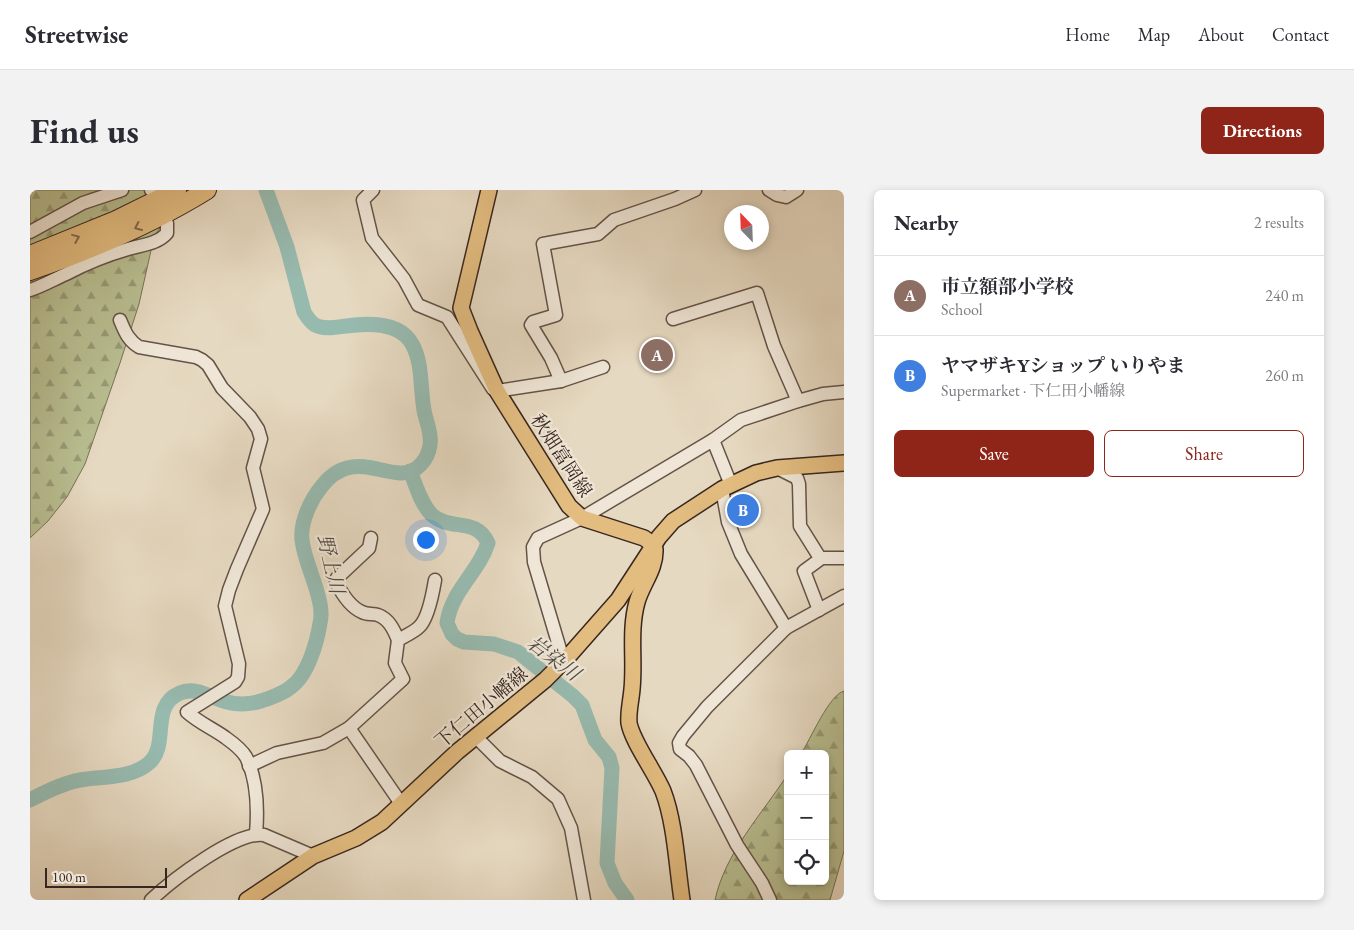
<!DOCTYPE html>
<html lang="en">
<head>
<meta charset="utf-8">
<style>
	body { margin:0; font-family:"EB Garamond","Noto Serif JP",serif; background:#f2f2f3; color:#2b2b33 }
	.controls { position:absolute; right:15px; bottom:15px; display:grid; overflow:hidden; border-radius:8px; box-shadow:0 2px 8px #0003 }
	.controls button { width:45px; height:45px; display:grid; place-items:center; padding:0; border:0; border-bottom:1px solid #e1e1e2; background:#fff; color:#2b2b33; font:25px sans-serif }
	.compass { position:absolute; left:694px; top:15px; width:45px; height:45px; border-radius:50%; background:#fff; box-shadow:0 2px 8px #0003; rotate:337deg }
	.scale { position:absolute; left:15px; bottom:12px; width:122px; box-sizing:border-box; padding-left:5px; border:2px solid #38261f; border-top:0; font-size:14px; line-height:18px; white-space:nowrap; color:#38261f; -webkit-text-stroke:4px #efe6d7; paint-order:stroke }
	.you { position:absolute; left:395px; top:349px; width:18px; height:18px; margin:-12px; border:4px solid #fff; border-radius:50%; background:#1a73e8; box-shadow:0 0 0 8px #1a73e833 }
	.badge { display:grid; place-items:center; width:32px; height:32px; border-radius:50%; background:#8f2418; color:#fff; font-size:16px; font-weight:700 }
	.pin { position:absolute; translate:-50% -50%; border:2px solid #fff; box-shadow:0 1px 5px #0006 }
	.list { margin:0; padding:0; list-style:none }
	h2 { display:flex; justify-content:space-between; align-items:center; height:65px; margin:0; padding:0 20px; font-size:21px }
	h2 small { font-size:16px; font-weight:400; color:#7c7c81 }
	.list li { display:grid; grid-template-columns:32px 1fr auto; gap:15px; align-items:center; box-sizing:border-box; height:80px; padding:0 20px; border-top:1px solid #e1e1e2 }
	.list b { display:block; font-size:19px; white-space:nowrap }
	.list p { margin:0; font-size:16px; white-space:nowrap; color:#7c7c81 }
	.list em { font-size:16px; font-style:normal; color:#7c7c81 }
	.actions { display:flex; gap:10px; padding:15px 20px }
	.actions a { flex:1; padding:11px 0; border:1px solid #8f2418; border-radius:8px; text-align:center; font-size:18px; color:#8f2418 }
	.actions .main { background:#8f2418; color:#fff }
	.icon { flex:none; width:28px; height:28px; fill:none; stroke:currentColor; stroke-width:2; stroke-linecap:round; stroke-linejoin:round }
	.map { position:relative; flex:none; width:814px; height:710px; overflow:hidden; border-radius:8px }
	header { display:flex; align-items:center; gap:30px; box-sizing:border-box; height:70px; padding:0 25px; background:#fff; border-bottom:1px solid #e1e1e2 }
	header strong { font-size:24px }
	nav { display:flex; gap:28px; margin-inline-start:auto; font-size:18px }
	.intro { display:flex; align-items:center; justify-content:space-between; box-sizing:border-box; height:120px; padding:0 30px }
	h1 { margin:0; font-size:35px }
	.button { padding:12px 22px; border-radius:8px; background:#8f2418; color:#fff; font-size:18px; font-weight:700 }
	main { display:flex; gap:30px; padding:0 30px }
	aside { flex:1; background:#fff; border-radius:8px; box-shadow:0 2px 8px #0003 }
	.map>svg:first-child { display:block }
	.forest { fill:url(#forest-firs); stroke:#787258 }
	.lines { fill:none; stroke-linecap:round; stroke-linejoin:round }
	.river { stroke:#97baaf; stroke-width:15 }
	.building { fill:url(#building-cross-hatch); stroke:#38261f }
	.minor-casing { stroke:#645348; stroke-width:15 }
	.major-casing { stroke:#38261f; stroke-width:18 }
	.highway-casing { stroke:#38261f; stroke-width:20 }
	.minor { stroke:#efe6d7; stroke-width:12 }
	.major { stroke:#e3bc80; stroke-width:15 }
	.highway { stroke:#e3bc80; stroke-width:18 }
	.oneway { stroke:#856a4b }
	.labels { text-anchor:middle; stroke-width:4.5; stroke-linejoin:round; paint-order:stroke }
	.street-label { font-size:19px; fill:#38261f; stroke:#efe6d7 }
	.water-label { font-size:20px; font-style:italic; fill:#504b43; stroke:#efe6d7 }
</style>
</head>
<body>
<header>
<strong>Streetwise</strong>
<nav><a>Home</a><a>Map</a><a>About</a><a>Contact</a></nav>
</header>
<div class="intro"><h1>Find us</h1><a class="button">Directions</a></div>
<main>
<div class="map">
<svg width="814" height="710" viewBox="0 0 814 710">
	<defs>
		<pattern id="forest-firs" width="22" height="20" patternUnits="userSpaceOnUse" patternTransform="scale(1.25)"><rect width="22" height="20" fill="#b8be91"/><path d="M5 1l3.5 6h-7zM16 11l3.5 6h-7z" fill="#979a76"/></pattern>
		<pattern id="building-cross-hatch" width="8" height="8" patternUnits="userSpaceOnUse" patternTransform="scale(1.25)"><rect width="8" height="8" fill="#e2a586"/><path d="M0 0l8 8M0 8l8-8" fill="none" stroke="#b8866d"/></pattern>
	</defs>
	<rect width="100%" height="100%" fill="#e6d9c1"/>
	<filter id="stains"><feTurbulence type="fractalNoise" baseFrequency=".004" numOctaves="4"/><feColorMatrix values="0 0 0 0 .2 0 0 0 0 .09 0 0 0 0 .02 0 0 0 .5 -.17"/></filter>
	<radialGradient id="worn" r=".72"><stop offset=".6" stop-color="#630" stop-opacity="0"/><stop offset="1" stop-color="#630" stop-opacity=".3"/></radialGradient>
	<g class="forest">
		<polygon points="0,0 154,0 124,47 109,114 90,173 55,274 37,307 18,331 0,348"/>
		<path d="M814,501V661L800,710H685C695,663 732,624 758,584V691H795V564H771C780,550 799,505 814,501Z"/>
	</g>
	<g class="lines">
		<g class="river">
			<path d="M380,281C386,295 390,312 401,324C419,342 446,326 458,353C449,382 421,401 417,433L422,444L427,449L434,452L464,454L488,462L543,506L552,515L565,550L579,567L582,578L577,673L585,693L597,710"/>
			<path d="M0,610C15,602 33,593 50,590C72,586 101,589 119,573C140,555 119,516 150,503C166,496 182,508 197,512C212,516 224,514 237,509C245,506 254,503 261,497C278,485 287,452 290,433C293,421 289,409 286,398C281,382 274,366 272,350C270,332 281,309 292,296C298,288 306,281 317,278C335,273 352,282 370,283C386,284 398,270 400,255C402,243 396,232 394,220C390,199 393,173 382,154C370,132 337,133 316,136C307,137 294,140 285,135C280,132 277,127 274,122L257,57L236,0"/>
		</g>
	</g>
	<polygon class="building" points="721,308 726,323 711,330 713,333 703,337 700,330 705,328 700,317"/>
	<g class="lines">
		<defs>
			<g id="minor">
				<polyline points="121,0 122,1"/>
				<polyline points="343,0 333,10 342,48 374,89 388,115 417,127 463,199 467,201 531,191 573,177"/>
				<polyline points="739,0 747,5 756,7 767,0"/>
				<polyline points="0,42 53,13 92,0"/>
				<path d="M0,100C13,96 24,89 36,84C55,74 77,65 98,59C111,55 128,54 137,43V33"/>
				<polyline points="643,129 727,103 744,156 768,211"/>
				<path d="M90,130C95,142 98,150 109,157L166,167L172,170L178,175L192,198L220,227L228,239L231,249L223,278L233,319L207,379L199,400L195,416L209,474L208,487L205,492L157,522C169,533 184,539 196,548C203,553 212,560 216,567C227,589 228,620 226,644"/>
				<polyline points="531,191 521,168 501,135 503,132 526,125 513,54 568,44 584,30 645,9 665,0"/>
				<polyline points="683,250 701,295"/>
				<polyline points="747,278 767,288 769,294 770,336 790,368 789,370 774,381 789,420"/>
				<polyline points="692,299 698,332 711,364 756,438"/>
				<path d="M341,348L339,358L307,388L306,392C312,404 320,417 332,422C337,425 343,423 348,425C359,429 364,440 368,450"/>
				<polyline points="790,368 814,368"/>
				<polyline points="536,469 532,466 504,372 503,357 508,348 552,328 683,250 711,230 768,211 793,204 814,202"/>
				<polyline points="445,546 470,571 502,587 528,609 541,638 554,710"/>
				<polyline points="219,576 247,563 293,553 319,538"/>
				<path d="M372,615L319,538L373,489L365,473L368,450C375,446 384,442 389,437C398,429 403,402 405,390"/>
				<path d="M121,710C142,690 206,641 234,645L283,666"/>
				<polyline points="740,710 732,693 707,655 666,575 659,566 650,559 649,553 653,546 677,517 756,438 814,406"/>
			</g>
			<g id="major">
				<polyline points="459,0 431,118 440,141 467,201 539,316 552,328 614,348 624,355"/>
				<path d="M625,359C626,379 612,394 607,412C599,441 605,470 602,499C601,511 598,522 599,533C602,551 625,582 633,601C645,632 647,677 652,710"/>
				<polyline points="217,710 283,666 326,648 352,632 427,562 515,490 536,469 588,410 629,347 643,331 692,299 726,283 747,278 814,273"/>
			</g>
			<g id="highway">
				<polyline points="0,65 86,30 147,0"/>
				<path d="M0,81C61,60 122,34 177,0"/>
			</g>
		</defs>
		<use href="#minor" class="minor-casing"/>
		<use href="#major" class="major-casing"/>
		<use href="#highway" class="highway-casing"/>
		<use href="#minor" class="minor"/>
		<use href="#major" class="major"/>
		<use href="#highway" class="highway"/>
	</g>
	<defs><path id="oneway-chevron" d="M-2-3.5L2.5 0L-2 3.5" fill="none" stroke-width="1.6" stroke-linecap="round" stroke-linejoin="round" transform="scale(1.25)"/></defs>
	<g class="oneway">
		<use href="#oneway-chevron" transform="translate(108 37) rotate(155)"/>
		<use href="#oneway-chevron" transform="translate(46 48) rotate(-22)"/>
	</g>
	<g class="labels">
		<g class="street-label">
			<text transform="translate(532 265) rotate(57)" y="7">秋畑富岡線</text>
			<text transform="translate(451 517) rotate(-40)" y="7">下仁田小幡線</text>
		</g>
		<g class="water-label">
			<text transform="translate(301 374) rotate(77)" y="7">野上川</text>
			<text transform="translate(524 468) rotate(37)" y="7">岩染川</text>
		</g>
	</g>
	<rect width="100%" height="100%" filter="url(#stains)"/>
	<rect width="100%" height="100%" fill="url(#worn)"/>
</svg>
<div class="controls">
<button>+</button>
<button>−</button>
<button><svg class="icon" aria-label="locate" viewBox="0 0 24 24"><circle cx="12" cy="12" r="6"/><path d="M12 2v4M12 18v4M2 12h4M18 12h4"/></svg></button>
</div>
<svg class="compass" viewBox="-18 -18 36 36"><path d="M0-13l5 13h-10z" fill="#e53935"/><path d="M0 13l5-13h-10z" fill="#7c7c81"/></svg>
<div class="scale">100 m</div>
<div class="you"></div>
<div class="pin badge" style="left:627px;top:165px;background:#8d6e63">A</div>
<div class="pin badge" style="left:713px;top:320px;background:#3f7fe0">B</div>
</div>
<aside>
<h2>Nearby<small>2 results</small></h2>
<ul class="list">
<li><span class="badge" style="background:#8d6e63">A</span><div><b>市立額部小学校</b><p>School</p></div><em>240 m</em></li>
<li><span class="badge" style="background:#3f7fe0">B</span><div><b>ヤマザキYショップ いりやま</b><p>Supermarket · 下仁田小幡線</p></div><em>260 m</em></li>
</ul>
<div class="actions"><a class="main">Save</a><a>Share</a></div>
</aside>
</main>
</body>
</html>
